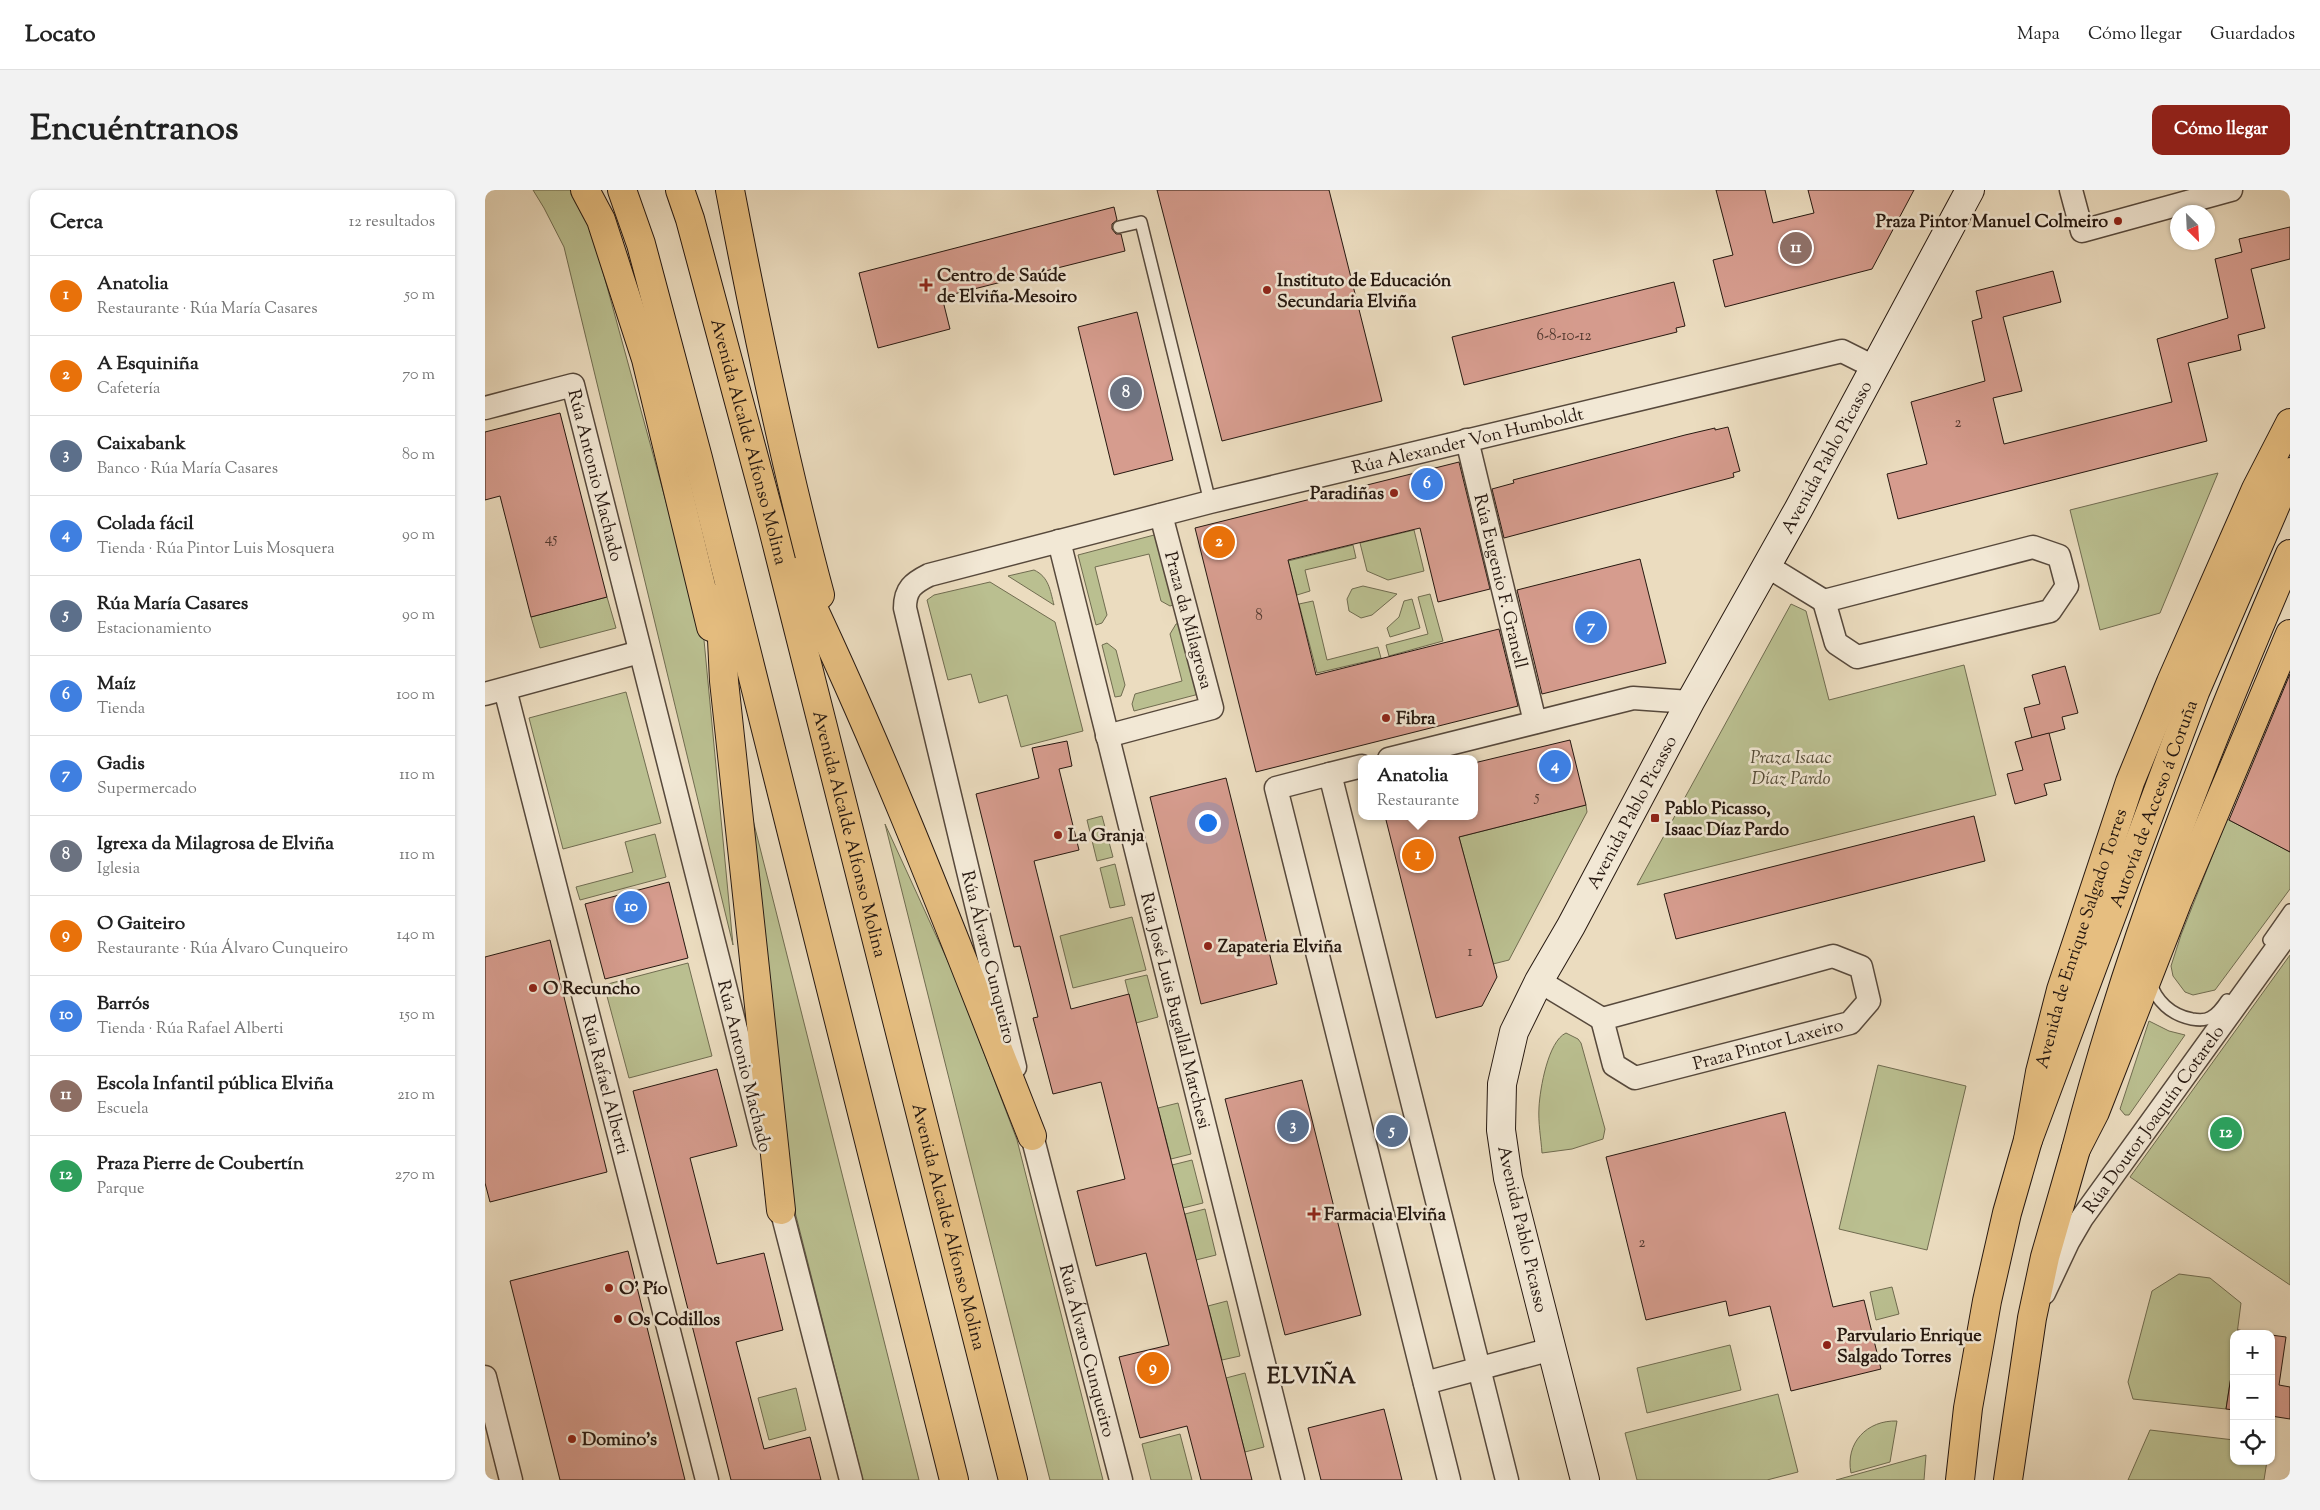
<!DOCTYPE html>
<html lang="es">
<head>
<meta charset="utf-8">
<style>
	body { margin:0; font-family:"Sorts Mill Goudy",serif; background:#f2f2f2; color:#222 }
	.controls { position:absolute; right:15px; bottom:15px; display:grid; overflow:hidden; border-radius:10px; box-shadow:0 1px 4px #0004 }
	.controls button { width:45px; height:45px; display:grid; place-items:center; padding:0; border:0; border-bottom:1px solid #e0e0e0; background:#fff; color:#222; font:25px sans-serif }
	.compass { position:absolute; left:1685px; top:15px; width:45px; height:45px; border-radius:50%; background:#fff; box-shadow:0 1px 4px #0004; rotate:156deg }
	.you { position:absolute; left:722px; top:632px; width:18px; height:18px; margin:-12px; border:4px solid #fff; border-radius:50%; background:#1a73e8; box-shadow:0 0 0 8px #1a73e833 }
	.badge { display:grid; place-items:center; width:32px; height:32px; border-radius:50%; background:#8f2418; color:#fff; font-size:16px; font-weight:700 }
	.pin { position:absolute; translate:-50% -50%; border:2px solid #fff; box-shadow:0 1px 5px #0006 }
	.popup { position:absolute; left:873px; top:565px; width:120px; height:65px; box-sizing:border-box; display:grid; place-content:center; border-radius:10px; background:#fff; filter:drop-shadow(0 1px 4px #0005); font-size:16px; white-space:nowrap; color:#767676 }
	.popup b { font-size:19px; color:#222 }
	.popup::after { content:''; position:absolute; left:50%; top:100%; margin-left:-10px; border:10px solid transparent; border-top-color:#fff }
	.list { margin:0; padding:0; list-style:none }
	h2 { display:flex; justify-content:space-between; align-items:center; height:65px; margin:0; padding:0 20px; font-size:21px }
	h2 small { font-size:16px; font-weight:400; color:#767676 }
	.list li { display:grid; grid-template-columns:32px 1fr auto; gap:15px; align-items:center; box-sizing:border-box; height:80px; padding:0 20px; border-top:1px solid #e0e0e0 }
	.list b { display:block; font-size:19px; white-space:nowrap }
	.list p { margin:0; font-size:16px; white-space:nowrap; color:#767676 }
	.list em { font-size:16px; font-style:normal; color:#767676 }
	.icon { flex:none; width:28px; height:28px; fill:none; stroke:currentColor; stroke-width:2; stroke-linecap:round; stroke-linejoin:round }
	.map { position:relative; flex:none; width:1805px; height:1290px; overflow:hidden; border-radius:10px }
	header { display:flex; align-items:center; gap:30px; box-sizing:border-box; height:70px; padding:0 25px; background:#fff; border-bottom:1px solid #e0e0e0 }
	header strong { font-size:24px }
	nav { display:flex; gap:28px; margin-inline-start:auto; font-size:18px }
	.intro { display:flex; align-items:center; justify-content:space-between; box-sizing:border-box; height:120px; padding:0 30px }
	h1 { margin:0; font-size:35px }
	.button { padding:12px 22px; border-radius:10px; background:#8f2418; color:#fff; font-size:18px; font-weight:700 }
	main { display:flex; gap:30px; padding:0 30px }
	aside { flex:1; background:#fff; border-radius:10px; box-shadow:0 1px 4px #0004 }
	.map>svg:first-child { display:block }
	.green { fill:#babf90; stroke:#706c50 }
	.building { fill:#d69c8e; stroke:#261810 }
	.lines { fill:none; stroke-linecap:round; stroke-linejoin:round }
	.lane-casing { stroke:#57493c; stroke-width:14 }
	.street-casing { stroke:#57493c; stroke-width:25 }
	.secondary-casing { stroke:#261810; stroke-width:30 }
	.primary-casing { stroke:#261810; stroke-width:30 }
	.highway-casing { stroke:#261810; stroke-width:30 }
	.lane { stroke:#f2e8d5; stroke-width:11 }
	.street { stroke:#f2e8d5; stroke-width:22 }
	.secondary { stroke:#f2e8d5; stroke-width:28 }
	.primary { stroke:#e6be80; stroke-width:28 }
	.highway { stroke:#e6be80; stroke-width:28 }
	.poi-dot { fill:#8f2418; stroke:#f2e8d5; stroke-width:2 }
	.labels { text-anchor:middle; stroke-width:5; stroke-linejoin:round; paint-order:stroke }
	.number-label { font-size:15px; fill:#523930 }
	.poi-label { font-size:18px; font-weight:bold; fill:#261810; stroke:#f2e8d5; text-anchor:start }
	.street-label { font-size:18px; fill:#261810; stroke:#f2e8d5 }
	.park-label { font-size:18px; font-style:italic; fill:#524a36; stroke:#f2e8d5 }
	.district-label { font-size:22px; font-weight:bold; letter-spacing:1px; fill:#261810; stroke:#f2e8d5 }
</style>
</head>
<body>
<header>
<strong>Locato</strong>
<nav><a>Mapa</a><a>Cómo llegar</a><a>Guardados</a></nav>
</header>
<div class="intro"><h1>Encuéntranos</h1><a class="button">Cómo llegar</a></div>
<main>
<aside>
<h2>Cerca<small>12 resultados</small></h2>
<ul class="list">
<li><span class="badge" style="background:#e8710a">1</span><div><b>Anatolia</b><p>Restaurante · Rúa María Casares</p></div><em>50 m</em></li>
<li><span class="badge" style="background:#e8710a">2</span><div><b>A Esquiniña</b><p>Cafetería</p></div><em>70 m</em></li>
<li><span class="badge" style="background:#5c6f8a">3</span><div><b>Caixabank</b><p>Banco · Rúa María Casares</p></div><em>80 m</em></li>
<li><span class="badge" style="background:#3f7fe0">4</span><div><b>Colada fácil</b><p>Tienda · Rúa Pintor Luis Mosquera</p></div><em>90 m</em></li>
<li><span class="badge" style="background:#5c6f8a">5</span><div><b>Rúa María Casares</b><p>Estacionamiento</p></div><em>90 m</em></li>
<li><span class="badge" style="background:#3f7fe0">6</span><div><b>Maíz</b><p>Tienda</p></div><em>100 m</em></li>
<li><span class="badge" style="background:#3f7fe0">7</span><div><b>Gadis</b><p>Supermercado</p></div><em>110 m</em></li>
<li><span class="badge" style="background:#6b7280">8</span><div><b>Igrexa da Milagrosa de Elviña</b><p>Iglesia</p></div><em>110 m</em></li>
<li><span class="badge" style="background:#e8710a">9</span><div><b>O Gaiteiro</b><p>Restaurante · Rúa Álvaro Cunqueiro</p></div><em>140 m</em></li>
<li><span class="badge" style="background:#3f7fe0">10</span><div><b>Barrós</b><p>Tienda · Rúa Rafael Alberti</p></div><em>150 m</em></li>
<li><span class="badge" style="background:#8d6e63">11</span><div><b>Escola Infantil pública Elviña</b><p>Escuela</p></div><em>210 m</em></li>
<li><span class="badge" style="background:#2e9e5b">12</span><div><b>Praza Pierre de Coubertín</b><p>Parque</p></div><em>270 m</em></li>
</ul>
</aside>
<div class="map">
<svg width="1805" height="1290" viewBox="0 0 1805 1290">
	<rect width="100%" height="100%" fill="#ebdcbf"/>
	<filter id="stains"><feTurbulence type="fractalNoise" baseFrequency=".004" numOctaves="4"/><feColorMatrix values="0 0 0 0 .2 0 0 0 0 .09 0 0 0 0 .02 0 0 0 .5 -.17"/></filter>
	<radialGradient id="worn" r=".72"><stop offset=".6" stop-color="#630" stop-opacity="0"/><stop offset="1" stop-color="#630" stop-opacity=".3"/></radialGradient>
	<g class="green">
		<polygon points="48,0 90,0 104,31 219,450 248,755 79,57 59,18"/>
		<polygon points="1733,283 1675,423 1615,440 1585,320"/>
		<polygon points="929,340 939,381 903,390 882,381 875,353"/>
		<polygon points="673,344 691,414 685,416 676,411 664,364 610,377 622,425 617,433 611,435 593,365"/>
		<polygon points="868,355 871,368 820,380 825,401 812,405 803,371"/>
		<path d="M549,380C564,387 565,400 569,415L523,386Z"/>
		<polygon points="505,392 570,432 598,541 536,557 522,505 494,513 486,484 463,490 442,410 449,405"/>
		<polygon points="878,396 912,404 887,425 876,428 864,421 862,409 867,399"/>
		<polygon points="945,404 958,451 904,466 901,455 943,444 933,407"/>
		<polygon points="122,407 131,438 55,458 46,427"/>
		<polygon points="927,409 935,438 905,447 902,438 914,427 919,411"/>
		<polygon points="828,411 842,470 893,457 896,468 832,483 814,414"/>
		<polygon points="1306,414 1321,421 1344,510 1479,475 1511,605 1152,695"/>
		<polygon points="696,433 714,504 649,521 647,514 650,504 697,491 685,444 691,434"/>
		<polygon points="622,453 631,460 640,495 636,506 630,507 617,455"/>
		<polygon points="141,502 176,633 78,659 44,528"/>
		<polygon points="1101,615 1102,622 1024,770 1008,774 974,647"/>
		<polygon points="617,626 628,667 612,671 602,630"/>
		<polygon points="1742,629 1805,662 1805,699 1730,800 1708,805 1700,802 1688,786 1686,776 1696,745"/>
		<polygon points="268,630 434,1290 378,1290 308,1014 285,819"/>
		<polygon points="400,634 471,789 532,950 618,1290 565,1290"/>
		<polygon points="170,644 181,687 95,710 91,697 148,682 140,652"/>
		<polygon points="630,674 640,715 625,718 615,678"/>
		<polygon points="647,727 661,780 588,798 575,746"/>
		<polygon points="1805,765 1805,1095 1645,987"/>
		<polygon points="203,773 227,866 144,888 119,795"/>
		<polygon points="662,785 673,827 651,833 640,790"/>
		<polygon points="1664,831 1684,841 1700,845 1644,925 1640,925 1635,919"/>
		<path d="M1081,843L1093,849L1096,853L1120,939L1118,949L1087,959L1057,963C1056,948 1053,933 1054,917C1055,899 1063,851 1081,843Z"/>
		<polygon points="1393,875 1481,896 1442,1060 1354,1039"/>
		<polygon points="693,913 706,964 686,969 673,918"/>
		<polygon points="707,970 718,1013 698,1018 687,975"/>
		<polygon points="720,1019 731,1065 711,1070 700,1024"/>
		<polygon points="1694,1084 1725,1088 1756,1113 1752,1144 1749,1144 1749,1167 1741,1219 1648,1209 1643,1192 1667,1101"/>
		<polygon points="1407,1097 1414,1124 1391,1130 1385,1102"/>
		<polygon points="742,1111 755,1166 737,1170 723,1116"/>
		<polygon points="1245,1155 1256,1200 1162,1223 1152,1178"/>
		<polygon points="760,1183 779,1257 760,1262 741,1188"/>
		<polygon points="311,1198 321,1240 284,1250 273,1208"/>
		<polygon points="1293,1204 1313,1282 1282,1290 1152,1290 1140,1243"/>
		<path d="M1412,1231L1405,1272L1366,1283C1360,1253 1382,1230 1412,1231Z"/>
		<polygon points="1665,1240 1749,1250 1749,1271 1782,1271 1779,1290 1643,1290"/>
		<polygon points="695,1244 707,1290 666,1290 657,1254"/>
		<polygon points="1441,1265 1439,1290 1351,1290"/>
	</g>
	<g class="building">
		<polygon points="672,0 844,0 897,211 737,251"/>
		<polygon points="1231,0 1280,0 1288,33 1329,23 1323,0 1429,0 1387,79 1240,117 1228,70 1248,65"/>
		<polygon points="629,17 632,30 627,34 627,39 631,44 636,44 640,61 457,107 465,139 393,158 374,83"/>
		<polygon points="1805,37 1805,69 1766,79 1780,138 1753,145 1756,160 1703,173 1722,251 1413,329 1402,284 1442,274 1426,212 1500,191 1487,131 1497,128 1491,101 1568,81 1576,112 1518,127 1537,201 1508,208 1519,254 1687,212 1672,149 1743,128 1730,69 1757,62 1754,49"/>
		<polygon points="1189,92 1200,136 1191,138 1192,142 979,195 967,147"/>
		<polygon points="652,122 688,270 629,285 593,137"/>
		<polygon points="75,223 122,407 46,427 15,306 0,310 0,242"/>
		<polygon points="1243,237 1255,281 1248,283 1249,287 1019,348 1007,299 1029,293 1028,290 1200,245 1230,238 1230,240"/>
		<polygon points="974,272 1005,399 953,412 935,338 803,370 831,485 1014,439 1033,516 771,582 710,338"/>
		<polygon points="1155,369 1181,473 1057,504 1032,400"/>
		<polygon points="1580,476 1593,523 1577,527 1580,539 1547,548 1539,518 1555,514 1547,485"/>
		<polygon points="1805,484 1805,662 1744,630"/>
		<polygon points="1564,543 1576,590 1559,594 1562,605 1530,614 1522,584 1538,580 1530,552"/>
		<polygon points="1085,550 1101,615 974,647 1012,787 997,816 951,828 900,626 989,626 989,573"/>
		<polygon points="582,551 587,576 574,579 594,660 549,671 586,819 644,804 767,1290 716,1290 702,1236 655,1248 634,1167 684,1155 661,1063 611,1076 592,1001 640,989 616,892 568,904 548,828 553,827 535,756 529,757 491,604 554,588 547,558"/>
		<polygon points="741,588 792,794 716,814 665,607"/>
		<polygon points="1489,626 1500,671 1191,749 1179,704"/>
		<polygon points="184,692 203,768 120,789 100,714"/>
		<polygon points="65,750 122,982 5,1012 0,993 0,767"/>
		<polygon points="232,879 252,956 205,968 232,1074 279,1063 298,1140 251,1152 279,1259 325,1247 336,1290 246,1290 148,901"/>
		<polygon points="817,890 876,1125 800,1145 740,909"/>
		<polygon points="1300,922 1348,1117 1379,1110 1396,1179 1306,1201 1285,1116 1244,1126 1241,1111 1161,1130 1121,967"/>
		<polygon points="143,1061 200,1290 75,1290 25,1091"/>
		<polygon points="1753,1140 1779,1144 1752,1144"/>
		<polygon points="1786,1145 1801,1147 1794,1195 1805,1197 1805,1229 1786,1226"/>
		<polygon points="1749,1167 1749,1220 1741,1219"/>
		<polygon points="899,1219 917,1290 836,1290 823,1238"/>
	</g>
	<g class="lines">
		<defs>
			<g id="lane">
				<polyline points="634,37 656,32 725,312"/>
				<polyline points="1784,750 1805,720"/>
				<path d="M1665,791C1671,811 1686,825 1707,829C1713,830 1720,831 1726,827C1732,824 1738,816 1742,810"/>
			</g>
			<g id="street">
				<polyline points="1586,0 1597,41 1746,0"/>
				<path id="s1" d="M0,218L88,195L279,950"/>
				<path id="s2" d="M982,250L1050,532"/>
				<path id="s3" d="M574,351L808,1290"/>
				<polygon points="1548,357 1574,366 1582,396 1565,421 1372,467 1351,453 1339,411"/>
				<polyline points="1282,376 1339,411"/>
				<path id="s4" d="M20,499L222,1290"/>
				<polyline points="0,504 155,462"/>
				<polyline points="622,546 727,518 676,325"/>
				<polyline points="904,569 1148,508 1205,512"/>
				<polyline points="845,584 877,576"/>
				<polygon points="1348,766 1376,777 1384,811 1365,833 1150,888 1129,875 1117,829"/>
				<polyline points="1054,791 1117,829"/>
				<path id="s5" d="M530,877L420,418C420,399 428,393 444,385L725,312L1357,161L1389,177"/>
				<path id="s6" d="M543,930L636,1290"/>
				<polyline points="292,1003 366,1290"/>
				<path id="s7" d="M1559,1103L1583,1052L1597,1028L1805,740"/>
				<polyline points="0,1187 26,1290"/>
				<polyline points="940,1193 1067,1159"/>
				<polyline points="964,1290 791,598 845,584 1022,1290"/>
			</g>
			<g id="secondary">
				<path id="s8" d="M1100,1290L1023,988L1016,940L1017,894L1029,842L1054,791L1086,736L1205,512L1313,320L1485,0"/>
			</g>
			<g id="primary">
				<path id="s9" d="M1475,1290L1483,1218L1502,1111L1522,1023L1543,950L1555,882L1576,800L1645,592L1686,492L1771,299L1805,233"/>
				<polyline points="1523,1290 1547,1128 1560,1067 1591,959 1610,922 1693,710 1805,444"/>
			</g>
			<g id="highway">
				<polyline points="100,0 116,30 161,169 226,437"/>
				<polyline points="137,0 156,54 213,268 469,1290"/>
				<path id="s10" d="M195,0L205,29L286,331L528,1290"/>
				<path d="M245,0C271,136 299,271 335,405"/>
				<path d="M311,382C400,566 472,756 547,946"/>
				<polyline points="235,408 239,491 296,1020"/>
				<path id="s11" d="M1543,950L1710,502L1805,282"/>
				<path d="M1591,959C1644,754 1721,559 1805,364"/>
			</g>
		</defs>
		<use href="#lane" class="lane-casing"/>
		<use href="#street" class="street-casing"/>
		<use href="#secondary" class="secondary-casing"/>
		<use href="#primary" class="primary-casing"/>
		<use href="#highway" class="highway-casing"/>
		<use href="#lane" class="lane"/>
		<use href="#street" class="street"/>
		<use href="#secondary" class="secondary"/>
		<use href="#primary" class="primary"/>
		<use href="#highway" class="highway"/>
	</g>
	<g class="poi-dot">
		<circle cx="1633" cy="31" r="5"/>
		<path d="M438.5 87.5h5v5h5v5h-5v5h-5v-5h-5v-5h5z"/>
		<circle cx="782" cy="100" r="5"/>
		<circle cx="909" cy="303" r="5"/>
		<circle cx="901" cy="528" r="5"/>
		<rect x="1165" y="623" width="10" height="10" rx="2.5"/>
		<circle cx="573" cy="645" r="5"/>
		<circle cx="723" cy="756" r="5"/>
		<circle cx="48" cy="798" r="5"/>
		<path d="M826.5 1016.5h5v5h5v5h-5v5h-5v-5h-5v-5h5z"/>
		<circle cx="124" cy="1098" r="5"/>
		<circle cx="133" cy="1129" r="5"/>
		<circle cx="1342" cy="1155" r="5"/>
		<circle cx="87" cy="1249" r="5"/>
	</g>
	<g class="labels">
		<g class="number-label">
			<text x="1079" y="150">6-8-10-12</text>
			<text x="1473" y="237">2</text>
			<text x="66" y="353">45</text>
			<text x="774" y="430">8</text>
			<text x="1052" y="611">5</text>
			<text x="985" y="766">1</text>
			<text x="1157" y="1057">2</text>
		</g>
		<g class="poi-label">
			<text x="1623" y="37" text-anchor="end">Praza Pintor Manuel Colmeiro</text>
			<text x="452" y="91">Centro de Saúde<tspan x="452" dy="21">de Elviña-Mesoiro</tspan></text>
			<text x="792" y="96">Instituto de Educación<tspan x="792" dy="21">Secundaria Elviña</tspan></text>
			<text x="899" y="309" text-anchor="end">Paradiñas</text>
			<text x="911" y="534">Fibra</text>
			<text x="1180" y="624">Pablo Picasso,<tspan x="1180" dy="21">Isaac Díaz Pardo</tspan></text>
			<text x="583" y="651">La Granja</text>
			<text x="733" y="762">Zapateria Elviña</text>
			<text x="58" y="804">O Recuncho</text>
			<text x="839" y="1030">Farmacia Elviña</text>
			<text x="134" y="1104">O' Pío</text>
			<text x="143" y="1135">Os Codillos</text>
			<text x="1352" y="1151">Parvulario Enrique<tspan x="1352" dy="21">Salgado Torres</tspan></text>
			<text x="97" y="1255">Domino's</text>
		</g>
		<g class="street-label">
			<text dy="6" stroke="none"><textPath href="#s5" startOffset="1071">Rúa Alexander Von Humboldt</textPath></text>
			<text dy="6" stroke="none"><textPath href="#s10" startOffset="261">Avenida Alcalde Alfonso Molina</textPath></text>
			<text dy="6" stroke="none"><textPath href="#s8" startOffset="1114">Avenida Pablo Picasso</textPath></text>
			<text dy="6" stroke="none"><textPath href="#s1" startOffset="184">Rúa Antonio Machado</textPath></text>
			<text dy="6" stroke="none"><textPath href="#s2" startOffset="145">Rúa Eugenio F. Granell</textPath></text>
			<text transform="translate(704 430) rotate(75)" y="6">Praza da Milagrosa</text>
			<text dy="6" stroke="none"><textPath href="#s11" startOffset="359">Autovía de Acceso á Coruña</textPath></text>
			<text dy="6" stroke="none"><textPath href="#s8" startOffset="709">Avenida Pablo Picasso</textPath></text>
			<text dy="6" stroke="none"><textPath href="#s10" startOffset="666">Avenida Alcalde Alfonso Molina</textPath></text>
			<text dy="6" stroke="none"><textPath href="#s9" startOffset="556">Avenida de Enrique Salgado Torres</textPath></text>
			<text transform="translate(504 767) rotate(76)" y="6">Rúa Álvaro Cunqueiro</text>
			<text dy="6" stroke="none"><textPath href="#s3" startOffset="484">Rúa José Luis Bugallal Marchesi</textPath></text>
			<text transform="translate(1283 854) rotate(-15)" y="6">Praza Pintor Laxeiro</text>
			<text transform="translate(260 876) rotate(76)" y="6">Rúa Antonio Machado</text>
			<text dy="6" stroke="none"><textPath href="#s4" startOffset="408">Rúa Rafael Alberti</textPath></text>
			<text dy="6" stroke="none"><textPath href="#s7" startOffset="206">Rúa Doutor Joaquín Cotarelo</textPath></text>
			<text dy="6" stroke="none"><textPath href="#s10" startOffset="1071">Avenida Alcalde Alfonso Molina</textPath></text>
			<text transform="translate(1038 1039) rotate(77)" y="6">Avenida Pablo Picasso</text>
			<text dy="6" stroke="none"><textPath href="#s6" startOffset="238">Rúa Álvaro Cunqueiro</textPath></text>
		</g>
		<g class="park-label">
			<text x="1306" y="573">Praza Isaac<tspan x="1306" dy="21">Díaz Pardo</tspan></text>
		</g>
		<g class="district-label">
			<text x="827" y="1193">ELVIÑA</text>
		</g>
	</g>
	<rect width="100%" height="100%" filter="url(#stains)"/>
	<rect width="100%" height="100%" fill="url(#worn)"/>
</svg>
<div class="controls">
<button>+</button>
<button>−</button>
<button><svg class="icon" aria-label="locate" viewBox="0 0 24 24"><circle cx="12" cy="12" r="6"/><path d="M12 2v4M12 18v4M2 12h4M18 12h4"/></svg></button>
</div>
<svg class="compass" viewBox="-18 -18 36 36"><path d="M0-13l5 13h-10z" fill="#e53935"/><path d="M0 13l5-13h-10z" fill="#767676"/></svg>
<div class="you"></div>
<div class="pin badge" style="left:933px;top:665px;background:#e8710a">1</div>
<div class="popup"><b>Anatolia</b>Restaurante</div>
<div class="pin badge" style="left:734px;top:352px;background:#e8710a">2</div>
<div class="pin badge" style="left:808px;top:936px;background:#5c6f8a">3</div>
<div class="pin badge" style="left:1070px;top:576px;background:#3f7fe0">4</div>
<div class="pin badge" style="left:907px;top:941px;background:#5c6f8a">5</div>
<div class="pin badge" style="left:942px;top:294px;background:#3f7fe0">6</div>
<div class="pin badge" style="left:1106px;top:437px;background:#3f7fe0">7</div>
<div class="pin badge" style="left:641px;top:203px;background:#6b7280">8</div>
<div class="pin badge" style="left:668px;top:1178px;background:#e8710a">9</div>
<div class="pin badge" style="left:146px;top:717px;background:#3f7fe0">10</div>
<div class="pin badge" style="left:1311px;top:58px;background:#8d6e63">11</div>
<div class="pin badge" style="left:1741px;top:943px;background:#2e9e5b">12</div>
</div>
</main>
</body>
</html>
